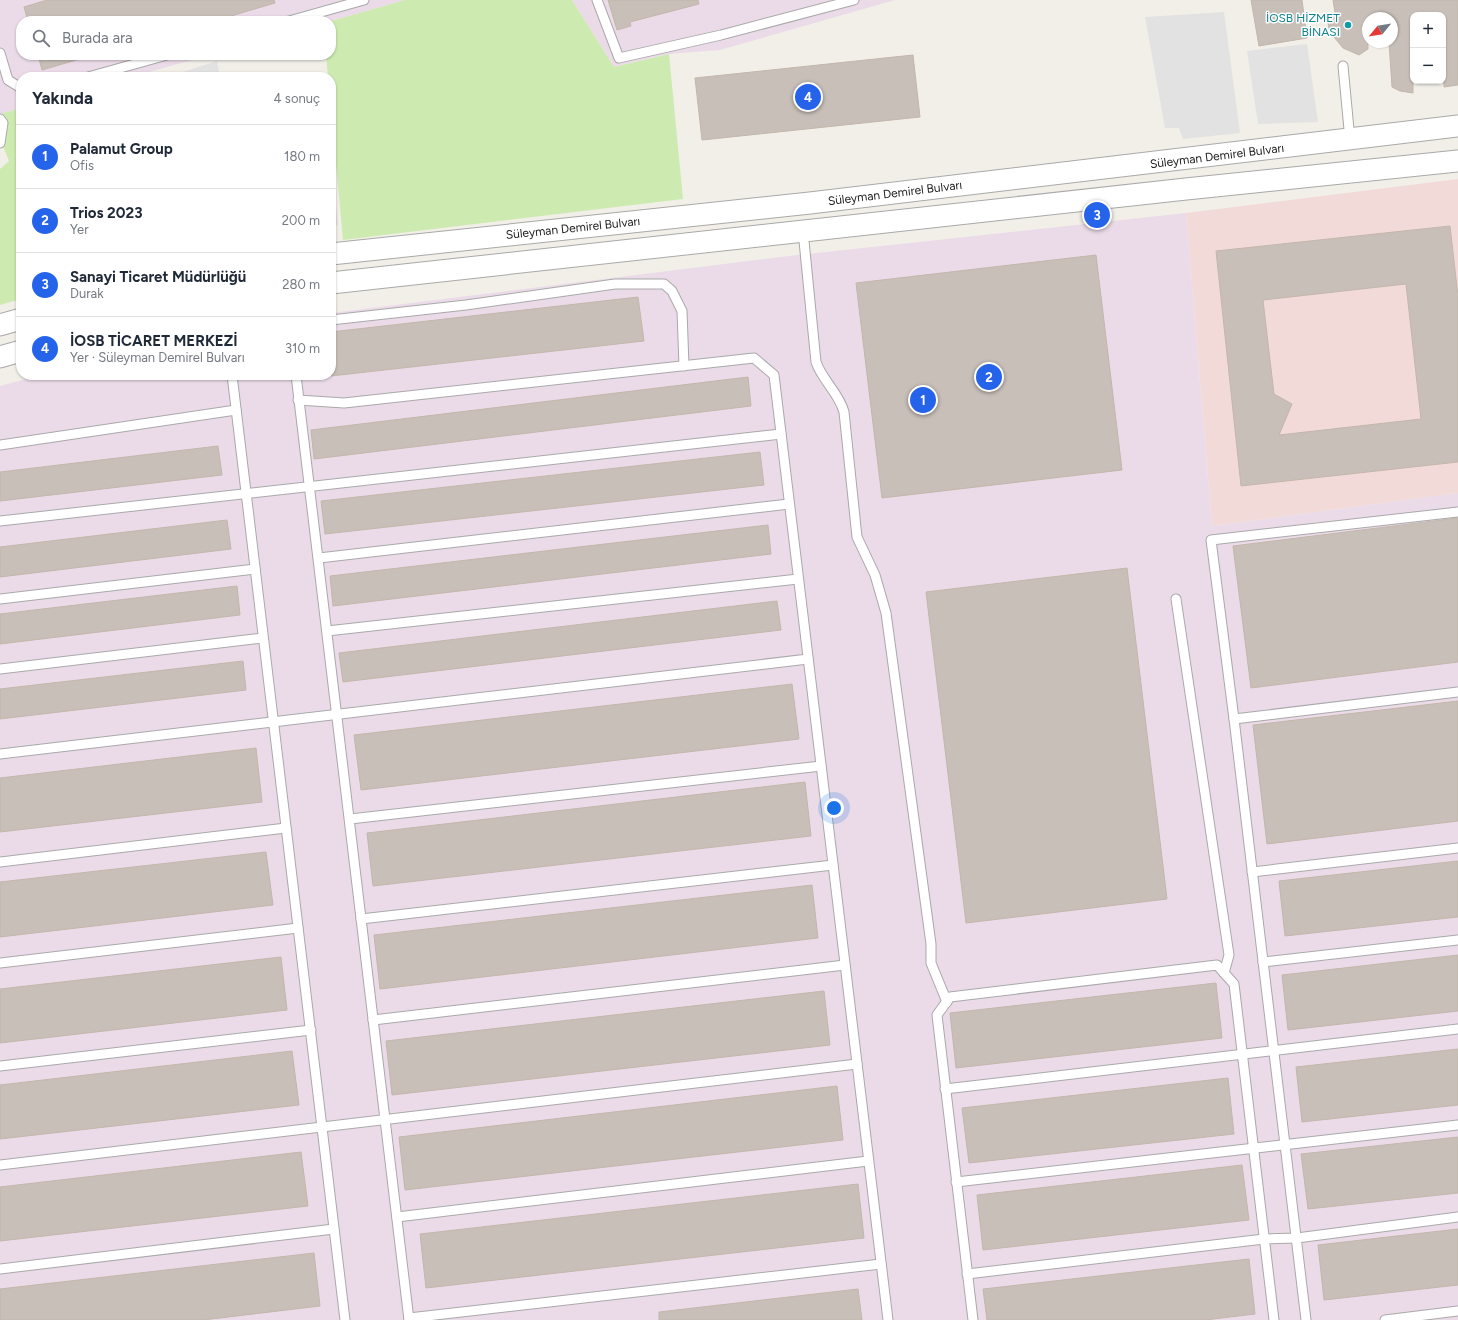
<!DOCTYPE html>
<html lang="tr">
<head>
<meta charset="utf-8">
<style>
	body { margin:0; font-family:Figtree,sans-serif; background:#f2f2f3; color:#1f2937 }
	.controls { position:absolute; right:12px; top:12px; display:grid; overflow:hidden; border-radius:8px; box-shadow:0 1px 3px #0004 }
	.controls button { width:36px; height:36px; display:grid; place-items:center; padding:0; border:0; border-bottom:1px solid #e0e1e3; background:#fff; color:#1f2937; font:20px sans-serif }
	.compass { position:absolute; left:1362px; top:12px; width:36px; height:36px; border-radius:50%; background:#fff; box-shadow:0 1px 3px #0004; rotate:240deg }
	.you { position:absolute; left:834px; top:808px; width:14px; height:14px; margin:-10px; border:3px solid #fff; border-radius:50%; background:#1a73e8; box-shadow:0 0 0 6px #1a73e833 }
	.badge { display:grid; place-items:center; width:26px; height:26px; border-radius:50%; background:#2563eb; color:#fff; font-size:13px; font-weight:700 }
	.pin { position:absolute; translate:-50% -50%; border:2px solid #fff; box-shadow:0 1px 4px #0006 }
	.list { margin:0; padding:0; list-style:none }
	h2 { display:flex; justify-content:space-between; align-items:center; height:52px; margin:0; padding:0 16px; font-size:17px }
	h2 small { font-size:13px; font-weight:400; color:#747a83 }
	.list li { display:grid; grid-template-columns:26px 1fr auto; gap:12px; align-items:center; box-sizing:border-box; height:64px; padding:0 16px; border-top:1px solid #e0e1e3 }
	.list b { display:block; font-size:15px; white-space:nowrap }
	.list p { margin:0; font-size:13px; white-space:nowrap; color:#747a83 }
	.list em { font-size:13px; font-style:normal; color:#747a83 }
	.icon { flex:none; width:22px; height:22px; fill:none; stroke:currentColor; stroke-width:2; stroke-linecap:round; stroke-linejoin:round }
	.map { position:relative; flex:none; width:1458px; height:1320px; overflow:hidden }
	.search { position:absolute; background:#fff; box-shadow:0 1px 3px #0004; left:16px; top:16px; width:320px; height:44px; display:flex; align-items:center; gap:10px; box-sizing:border-box; padding:0 14px; border-radius:16px; color:#747a83; font-size:15px }
	.panel { position:absolute; background:#fff; box-shadow:0 1px 3px #0004; left:16px; top:72px; width:320px; height:308px; border-radius:16px }
	.map>svg:first-child { display:block }
	.commercial { fill:#f2dad9 }
	.industrial { fill:#ebdbe8 }
	.grass { fill:#cdebb0 }
	.parking { fill:#e2e2e2 }
	.building { fill:#c7bfb8; stroke:#c4b6ab; fill-rule:evenodd }
	.lines { fill:none; stroke-linecap:round; stroke-linejoin:round }
	.service-casing { stroke:#a9a9a9; stroke-width:11 }
	.tertiary-casing { stroke:#a9a9a9; stroke-width:23 }
	.service { stroke:#fff; stroke-width:9 }
	.tertiary { stroke:#fff; stroke-width:21 }
	.culture-dot { fill:#0f9aa8; stroke:#fff; stroke-width:1.5 }
	.labels { text-anchor:middle; stroke-width:3; stroke-linejoin:round; paint-order:stroke }
	.culture-label { font-size:12px; fill:#0d838f; stroke:#fff; text-anchor:end }
	.street-label { font-size:12px; fill:#222; stroke:#fff }
</style>
</head>
<body>
<div class="map">
<svg width="1458" height="1320" viewBox="0 0 1458 1320">
	<rect width="100%" height="100%" fill="#f2efe9"/>
	<polygon class="commercial" points="1458,179 1458,493 1212,526 1186,213"/>
	<g class="industrial">
		<polygon points="0,0 405,0 331,21 21,21 21,55 210,55 131,77 21,77 21,108 0,114"/>
		<polygon points="572,0 895,0 720,50 669,54 614,67"/>
		<polygon points="1186,213 1212,526 1458,493 1458,1320 0,1320 0,386 41,375 331,375 331,313 789,256"/>
	</g>
	<g class="grass">
		<polygon points="405,0 572,0 614,67 669,54 683,199 343,240 331,110 331,77 328,77 326,55 331,55 331,21"/>
		<polygon points="21,108 21,299 0,305 0,169 9,161 0,139 0,114"/>
	</g>
	<g class="parking">
		<polygon points="1224,12 1240,133 1183,139 1179,128 1165,128 1145,17"/>
		<polygon points="1307,44 1318,122 1258,124 1247,51"/>
		<polygon points="217,61 220,77 167,77"/>
		<polygon points="331,164 338,225 331,226"/>
	</g>
	<g class="building">
		<polygon points="47,0 274,0 275,3 214,21 28,21 24,7"/>
		<polygon points="608,0 698,0 699,4 630,22 631,26 617,30"/>
		<polygon points="1251,0 1302,0 1307,38 1259,46"/>
		<polygon points="1333,0 1458,0 1458,85 1444,87 1443,15 1413,15 1413,93 1400,91 1392,87 1389,42 1392,42 1392,18 1368,18 1368,49 1359,55 1343,48 1330,32 1326,15 1335,13"/>
		<polygon points="38,55 82,55 83,58 42,70"/>
		<polygon points="913,55 920,117 702,140 695,78"/>
		<path d="M1450,226L1458,296V462L1241,486L1216,251ZM1406,284L1421,419L1279,435L1292,404L1274,394L1263,300Z"/>
		<polygon points="1096,255 1122,470 882,498 856,283"/>
		<polygon points="638,297 644,341 331,376 331,332"/>
		<polygon points="748,377 751,406 314,459 311,430"/>
		<polygon points="218,446 222,475 0,501 0,472"/>
		<polygon points="760,452 764,485 325,534 321,501"/>
		<polygon points="1458,518 1458,662 1251,688 1233,546"/>
		<polygon points="227,520 231,549 0,577 0,547"/>
		<polygon points="768,525 771,554 333,606 330,576"/>
		<polygon points="1127,568 1167,899 966,923 926,592"/>
		<polygon points="237,586 240,615 0,644 0,614"/>
		<polygon points="777,601 781,630 343,682 339,653"/>
		<polygon points="243,661 246,690 0,719 0,689"/>
		<polygon points="792,684 799,739 361,790 354,735"/>
		<polygon points="1458,701 1458,821 1267,844 1253,725"/>
		<polygon points="256,748 262,802 0,832 0,778"/>
		<polygon points="805,782 811,836 373,886 367,833"/>
		<polygon points="266,852 273,905 0,937 0,882"/>
		<polygon points="1458,861 1458,917 1285,936 1279,881"/>
		<polygon points="812,885 818,938 380,989 374,935"/>
		<polygon points="1458,955 1458,1011 1288,1030 1282,975"/>
		<polygon points="281,957 287,1010 0,1043 0,989"/>
		<polygon points="1216,983 1222,1038 956,1068 950,1013"/>
		<polygon points="824,991 830,1045 392,1095 386,1041"/>
		<polygon points="1458,1049 1458,1105 1302,1122 1296,1067"/>
		<polygon points="292,1051 299,1105 0,1139 0,1085"/>
		<polygon points="1228,1078 1234,1134 969,1163 962,1108"/>
		<polygon points="837,1086 843,1140 405,1190 399,1137"/>
		<polygon points="1458,1137 1458,1193 1308,1209 1301,1154"/>
		<polygon points="301,1152 308,1206 0,1241 0,1187"/>
		<polygon points="1242,1165 1249,1220 983,1250 977,1195"/>
		<polygon points="858,1184 864,1238 426,1288 420,1234"/>
		<polygon points="1458,1229 1458,1285 1324,1300 1318,1245"/>
		<polygon points="314,1253 320,1306 203,1320 0,1320 0,1289"/>
		<polygon points="1249,1259 1255,1314 1205,1320 987,1320 983,1289"/>
		<polygon points="858,1289 862,1320 659,1320 659,1312"/>
	</g>
	<g class="lines">
		<defs>
			<g id="service">
				<polyline points="597,0 619,58 721,35 854,0"/>
				<polyline points="289,21 364,0"/>
				<polyline points="0,53 8,80 21,88"/>
				<polyline points="1343,66 1350,140"/>
				<polyline points="88,77 167,55"/>
				<polyline points="0,119 3,123 0,143"/>
				<path d="M803,231L816,362C822,380 839,393 844,412L857,537L875,575L886,613L931,944V963L947,1002"/>
				<polyline points="331,320 466,305 615,284 664,284 672,291 682,311 684,366"/>
				<polyline points="232,375 345,1320"/>
				<polyline points="296,375 409,1320"/>
				<polyline points="298,400 344,403 754,358 774,375 888,1320"/>
				<polyline points="0,445 236,410"/>
				<polyline points="0,521 781,434"/>
				<polyline points="319,558 789,504"/>
				<polyline points="0,599 255,569"/>
				<polyline points="1176,599 1229,955 1224,973"/>
				<polyline points="327,631 798,579"/>
				<polyline points="0,669 263,638"/>
				<polyline points="1234,719 1458,692"/>
				<polyline points="0,754 808,659"/>
				<polyline points="350,819 821,766"/>
				<polyline points="0,862 286,828"/>
				<polyline points="1252,872 1458,848"/>
				<polyline points="361,919 833,865"/>
				<polyline points="1263,962 1458,940"/>
				<polyline points="0,963 298,928"/>
				<polyline points="373,1020 845,965"/>
				<polyline points="0,1066 311,1030"/>
				<polyline points="945,1089 1458,1029"/>
				<polyline points="0,1165 857,1064"/>
				<polyline points="956,1182 1458,1125"/>
				<polyline points="397,1217 868,1161"/>
				<polyline points="0,1269 334,1229"/>
				<polyline points="967,1274 1264,1239 1297,1238 1458,1217"/>
				<polyline points="409,1318 881,1264"/>
				<polyline points="973,1320 937,1015 950,997 1217,965 1234,984 1274,1320"/>
				<polyline points="1306,1320 1234,719 1211,540 1458,512"/>
				<polyline points="1385,1320 1458,1311"/>
			</g>
			<g id="tertiary">
				<polyline points="331,254 810,203 1458,126"/>
				<polyline points="331,283 1186,189 1458,161"/>
				<polyline points="0,325 21,319"/>
				<polyline points="0,357 21,351"/>
			</g>
		</defs>
		<use href="#service" class="service-casing"/>
		<use href="#tertiary" class="tertiary-casing"/>
		<use href="#service" class="service"/>
		<use href="#tertiary" class="tertiary"/>
	</g>
	<circle class="culture-dot" cx="1348" cy="25" r="4"/>
	<g class="labels">
		<g class="culture-label">
			<text x="1340" y="22">İOSB HİZMET<tspan x="1340" dy="14">BİNASI</tspan></text>
		</g>
		<g class="street-label">
			<text transform="translate(1217 156) rotate(-7)" y="4">Süleyman Demirel Bulvarı</text>
			<text transform="translate(895 193) rotate(-7)" y="4">Süleyman Demirel Bulvarı</text>
			<text transform="translate(573 228) rotate(-6)" y="4">Süleyman Demirel Bulvarı</text>
		</g>
	</g>
</svg>
<div class="controls">
<button>+</button>
<button>−</button>
</div>
<svg class="compass" viewBox="-18 -18 36 36"><path d="M0-13l5 13h-10z" fill="#e53935"/><path d="M0 13l5-13h-10z" fill="#747a83"/></svg>
<div class="you"></div>
<div class="pin badge" style="left:923px;top:400px">1</div>
<div class="pin badge" style="left:989px;top:377px">2</div>
<div class="pin badge" style="left:1097px;top:215px">3</div>
<div class="pin badge" style="left:808px;top:97px">4</div>
<div class="search"><svg class="icon" aria-label="search" viewBox="0 0 24 24"><circle cx="10" cy="10" r="6"/><path d="M15 15l6 6"/></svg>Burada ara</div>
<section class="panel">
<h2>Yakında<small>4 sonuç</small></h2>
<ul class="list">
<li><span class="badge">1</span><div><b>Palamut Group</b><p>Ofis</p></div><em>180 m</em></li>
<li><span class="badge">2</span><div><b>Trios 2023</b><p>Yer</p></div><em>200 m</em></li>
<li><span class="badge">3</span><div><b>Sanayi Ticaret Müdürlüğü</b><p>Durak</p></div><em>280 m</em></li>
<li><span class="badge">4</span><div><b>İOSB TİCARET MERKEZİ</b><p>Yer · Süleyman Demirel Bulvarı</p></div><em>310 m</em></li>
</ul>
</section>
</div>
</body>
</html>
